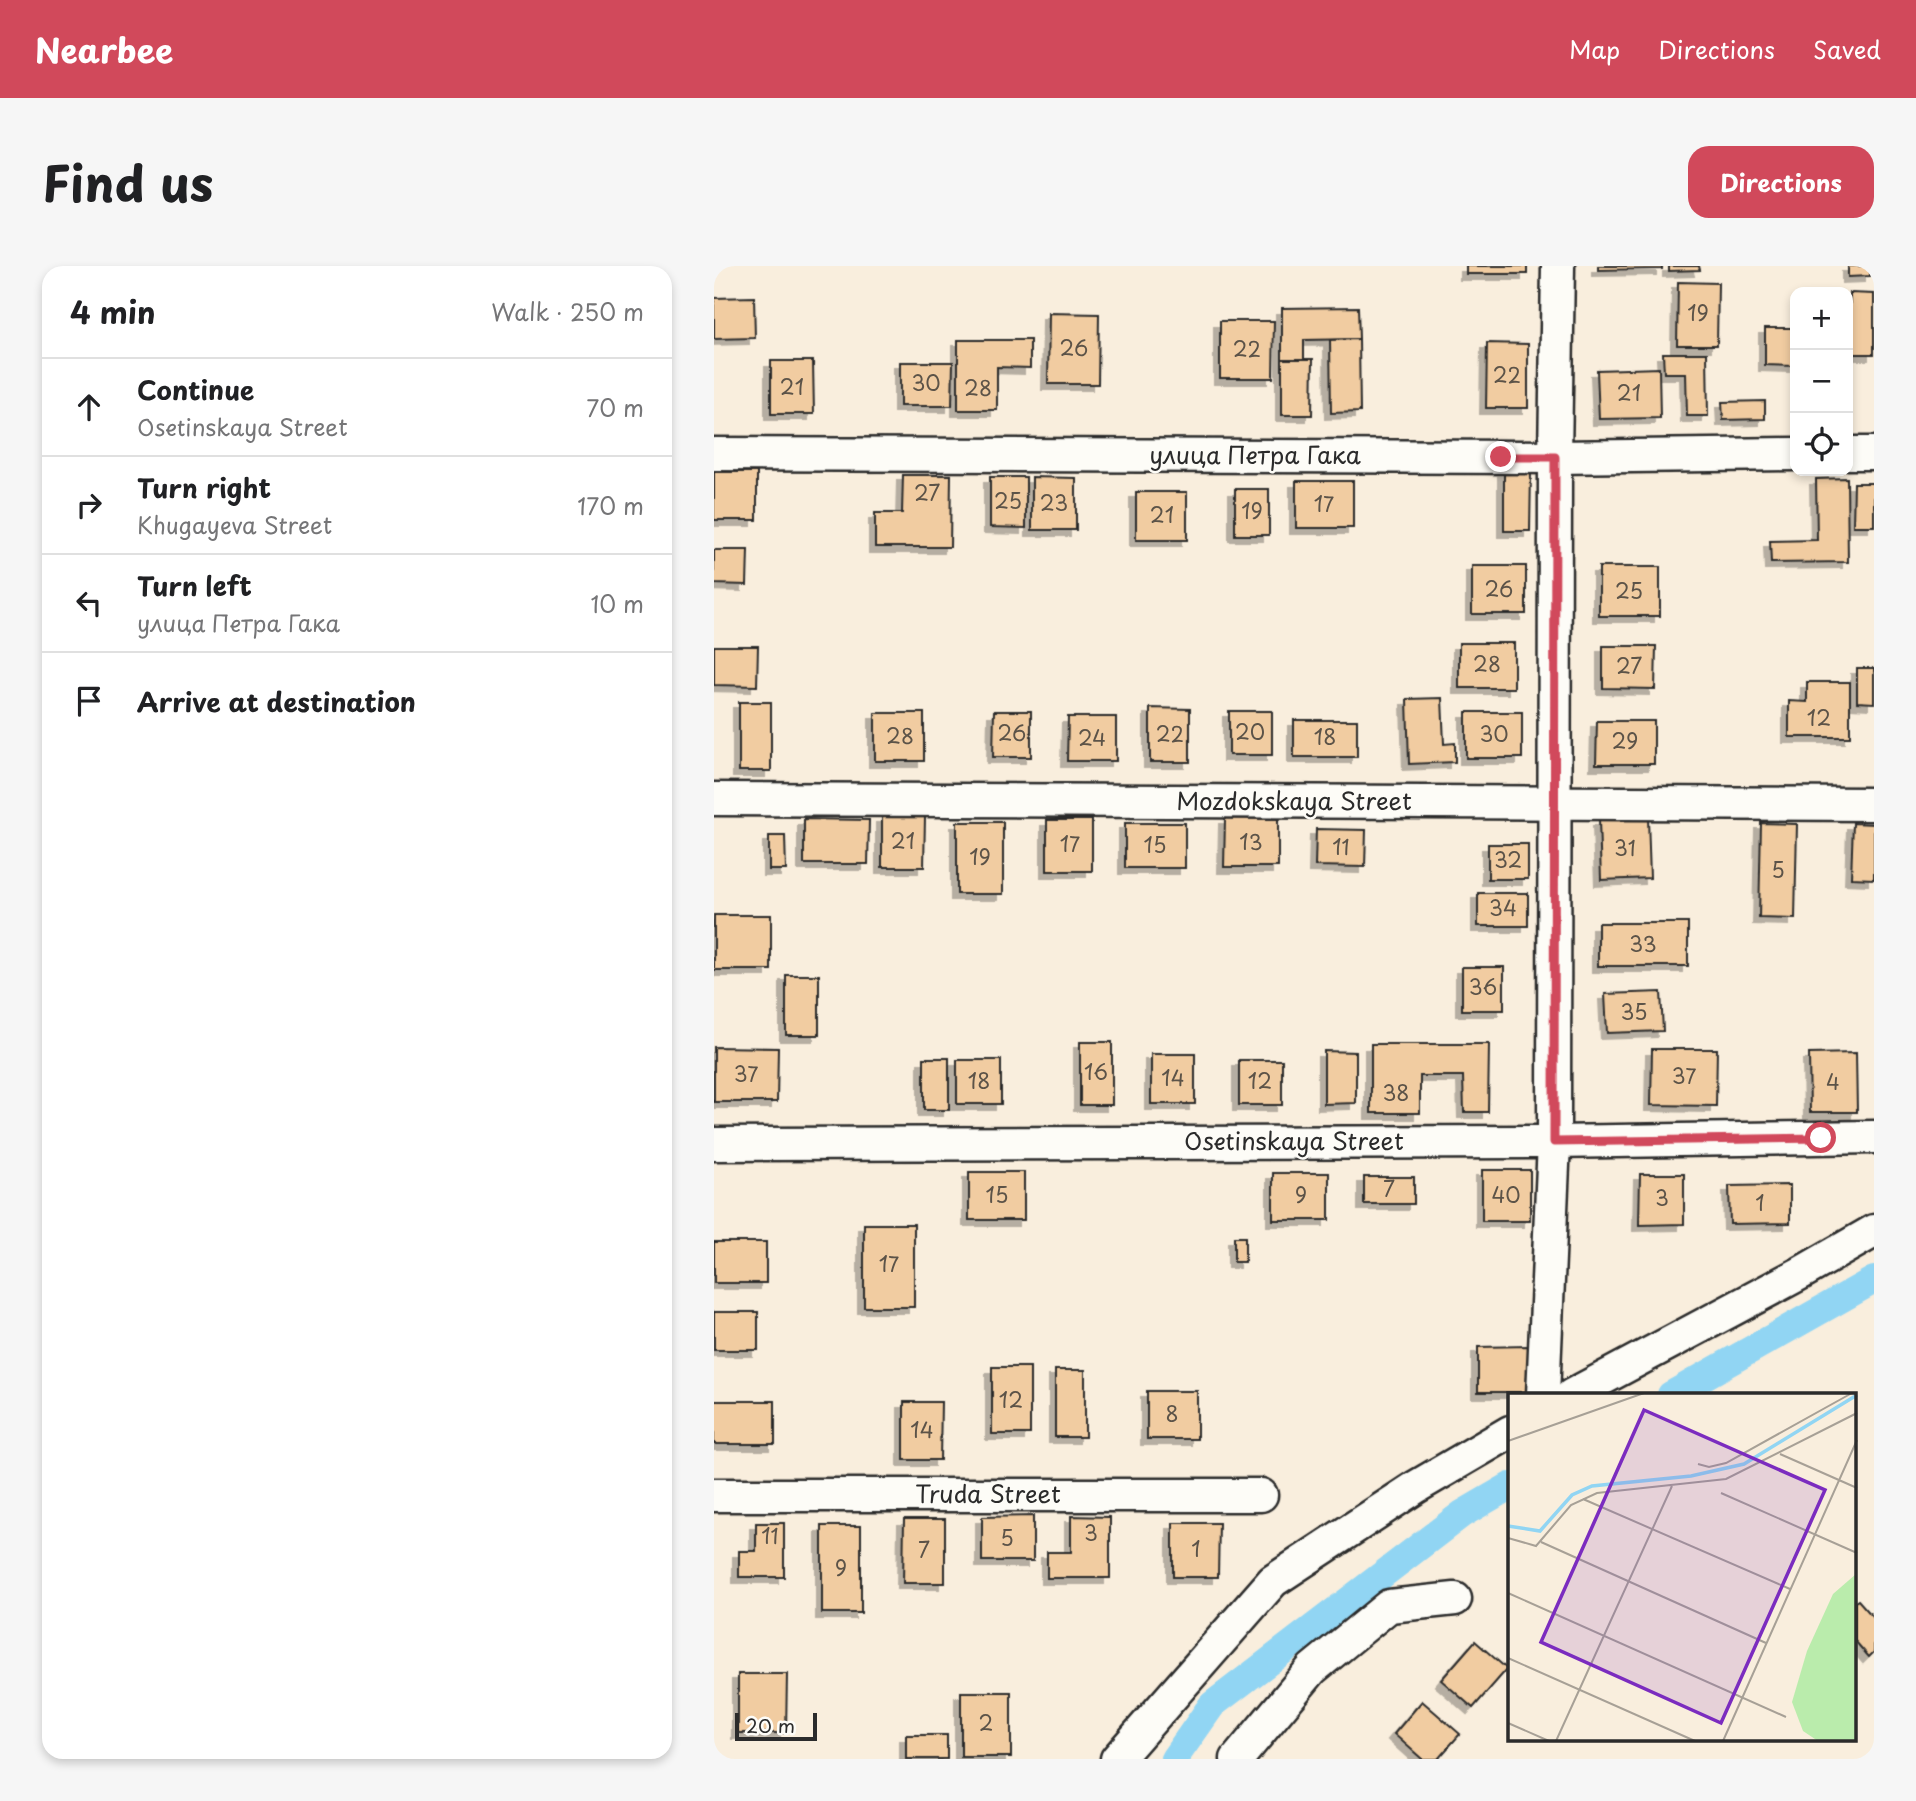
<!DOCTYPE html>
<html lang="en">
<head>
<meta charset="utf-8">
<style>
	body { margin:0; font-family:"Playpen Sans",sans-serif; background:#f6f6f6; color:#202124 }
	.controls { position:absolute; right:21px; top:21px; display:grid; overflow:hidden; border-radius:14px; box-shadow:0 4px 10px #0003 }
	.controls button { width:63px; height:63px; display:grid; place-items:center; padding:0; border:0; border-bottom:2px solid #e0e0e0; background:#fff; color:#202124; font:35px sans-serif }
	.scale { position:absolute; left:21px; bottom:18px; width:82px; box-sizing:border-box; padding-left:7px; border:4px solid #2b2b2b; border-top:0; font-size:19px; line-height:24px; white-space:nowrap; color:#2b2b2b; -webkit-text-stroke:5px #fdfcf7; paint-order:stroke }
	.stop { position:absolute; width:21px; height:21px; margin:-16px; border:5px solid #d1495b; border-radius:50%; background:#fff }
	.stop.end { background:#d1495b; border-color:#fff; box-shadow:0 2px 7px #0008 }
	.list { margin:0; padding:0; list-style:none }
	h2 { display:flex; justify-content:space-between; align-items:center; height:91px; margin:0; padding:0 28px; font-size:30px }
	h2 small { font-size:23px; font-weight:400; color:#757577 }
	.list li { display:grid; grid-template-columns:46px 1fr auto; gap:21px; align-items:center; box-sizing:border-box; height:98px; padding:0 28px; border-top:2px solid #e0e0e0 }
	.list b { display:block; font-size:26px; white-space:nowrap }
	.list p { margin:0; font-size:23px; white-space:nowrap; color:#757577 }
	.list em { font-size:23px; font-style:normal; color:#757577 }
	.icon { flex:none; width:38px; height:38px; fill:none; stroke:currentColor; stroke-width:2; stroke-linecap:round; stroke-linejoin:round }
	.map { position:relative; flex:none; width:1160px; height:1493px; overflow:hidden; border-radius:21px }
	header { display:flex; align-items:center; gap:42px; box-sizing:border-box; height:98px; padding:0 35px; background:#d1495b; color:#fff }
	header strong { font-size:33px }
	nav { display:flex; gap:38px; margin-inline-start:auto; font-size:24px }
	.intro { display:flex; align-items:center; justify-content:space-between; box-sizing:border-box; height:168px; padding:0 42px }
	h1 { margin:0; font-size:49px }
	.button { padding:18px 32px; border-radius:21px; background:#d1495b; color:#fff; font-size:24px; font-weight:700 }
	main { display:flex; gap:42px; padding:0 42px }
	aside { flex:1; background:#fff; border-radius:21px; box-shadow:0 4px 10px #0003 }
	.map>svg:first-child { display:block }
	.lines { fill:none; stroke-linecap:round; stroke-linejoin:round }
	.canal { stroke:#91d5f3; stroke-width:28 }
	.building { fill:#f1cca1; stroke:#2b2b2b; stroke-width:2; filter:url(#shadow) }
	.minor-casing { stroke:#2b2b2b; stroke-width:37 }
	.minor { stroke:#fdfcf7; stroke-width:32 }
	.route { stroke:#d1495b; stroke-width:9 }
	.labels { text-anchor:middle; stroke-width:5; stroke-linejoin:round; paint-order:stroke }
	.number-label { font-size:21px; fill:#5c5348 }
	.street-label { font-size:24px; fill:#2b2b2b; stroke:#fdfcf7 }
	.inset-river { fill:none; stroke:#91d5f3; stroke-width:3.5 }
	.inset-road { fill:none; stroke:#a7a096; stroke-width:2 }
	.view { fill:#7b2cbf; fill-opacity:0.15; stroke:#7b2cbf; stroke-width:3.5 }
	.inset-edge { fill:none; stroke:#2b2b2b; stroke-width:3.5 }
</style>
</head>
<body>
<header>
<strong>Nearbee</strong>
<nav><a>Map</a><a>Directions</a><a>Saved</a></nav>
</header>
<div class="intro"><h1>Find us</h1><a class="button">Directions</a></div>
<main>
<aside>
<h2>4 min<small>Walk · 250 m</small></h2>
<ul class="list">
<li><svg class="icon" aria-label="ahead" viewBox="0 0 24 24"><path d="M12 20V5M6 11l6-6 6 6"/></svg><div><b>Continue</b><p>Osetinskaya Street</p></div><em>70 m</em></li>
<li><svg class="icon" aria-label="right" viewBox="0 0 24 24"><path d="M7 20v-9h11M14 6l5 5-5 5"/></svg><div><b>Turn right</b><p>Khugayeva Street</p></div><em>170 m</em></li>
<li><svg class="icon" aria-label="left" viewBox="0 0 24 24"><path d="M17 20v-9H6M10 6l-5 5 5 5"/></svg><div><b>Turn left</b><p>улица Петра Гака</p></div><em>10 m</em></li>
<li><svg class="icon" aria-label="arrive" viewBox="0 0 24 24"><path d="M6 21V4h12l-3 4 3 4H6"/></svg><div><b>Arrive at destination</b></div></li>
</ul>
</aside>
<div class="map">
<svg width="1160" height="1493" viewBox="0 0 1160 1493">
	<defs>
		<filter id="shadow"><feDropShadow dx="-6" dy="6" stdDeviation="0" flood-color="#0004"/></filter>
	</defs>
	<rect width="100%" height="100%" fill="#f9eedd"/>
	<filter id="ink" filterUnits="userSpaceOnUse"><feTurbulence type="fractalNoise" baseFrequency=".0143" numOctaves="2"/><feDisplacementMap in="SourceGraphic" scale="14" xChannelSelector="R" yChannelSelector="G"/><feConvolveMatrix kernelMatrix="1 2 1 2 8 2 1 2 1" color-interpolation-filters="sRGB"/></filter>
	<g filter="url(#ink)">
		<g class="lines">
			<g class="canal">
				<polyline points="957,1129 1160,1014"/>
				<polyline points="460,1493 498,1439 748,1248 796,1220"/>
			</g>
		</g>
		<g class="building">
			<rect x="752" y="0" width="61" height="8"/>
			<polygon points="884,0 948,0 948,3 884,4"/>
			<polygon points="955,0 985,0 986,4 955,5"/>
			<polygon points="1134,0 1156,0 1156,10 1134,11"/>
			<polygon points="964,16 1004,17 1003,79 963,79"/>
			<polygon points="1136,27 1160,28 1160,88 1135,88"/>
			<polygon points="40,31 41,72 0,73 0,32"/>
			<polygon points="644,41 645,73 590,74 590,93 568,93 568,42"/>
			<polygon points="335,47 385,48 384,118 334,118"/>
			<polygon points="506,55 560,55 559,112 506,112"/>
			<polygon points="1051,62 1081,62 1081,100 1051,99"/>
			<polygon points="645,73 646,146 617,147 616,74"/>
			<polygon points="244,74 316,74 316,102 283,101 283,144 244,144"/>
			<polygon points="773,77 814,78 814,142 772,142"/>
			<polygon points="949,87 993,87 994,150 973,150 972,107 950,107"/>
			<polygon points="568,93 599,93 598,149 568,149"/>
			<polygon points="57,95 99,95 100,148 57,148"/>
			<polygon points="186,96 239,96 238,140 186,140"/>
			<polygon points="945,102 946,152 885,153 883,104"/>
			<polygon points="1051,135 1051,153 1009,154 1008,136"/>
			<polygon points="790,205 817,205 816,265 790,265"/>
			<rect x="0" y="206" width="43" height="48"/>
			<polygon points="189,209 237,209 236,281 161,281 161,247 188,247"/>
			<polygon points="276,211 312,211 312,262 276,261"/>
			<polygon points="318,211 362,212 362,264 318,264"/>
			<polygon points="1133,212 1134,296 1057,297 1056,275 1103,274 1102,213"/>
			<rect x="582" y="215" width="57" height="47"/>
			<polygon points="1140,217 1160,217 1160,260 1139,260"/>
			<rect x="521" y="223" width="34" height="46"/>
			<rect x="422" y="226" width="51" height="48"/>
			<polygon points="0,284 34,284 33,319 0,318"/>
			<rect x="758" y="300" width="54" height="48"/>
			<rect x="885" y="301" width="61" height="49"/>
			<rect x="745" y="377" width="55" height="45"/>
			<polygon points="0,380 44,380 43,420 0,419"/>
			<polygon points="889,380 942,380 941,423 889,422"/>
			<polygon points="1143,402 1160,402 1160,437 1143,436"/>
			<polygon points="1093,416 1136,416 1136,471 1075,471 1075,435 1093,436"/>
			<polygon points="728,432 730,478 741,477 741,496 695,498 693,433"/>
			<rect x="25" y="436" width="32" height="69"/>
			<polygon points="436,442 476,443 476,496 436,496"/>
			<polygon points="280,445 317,445 317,491 279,491"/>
			<rect x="515" y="445" width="43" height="44"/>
			<rect x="752" y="446" width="56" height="46"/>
			<rect x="161" y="447" width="49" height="48"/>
			<polygon points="354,451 402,451 402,495 353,495"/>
			<rect x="580" y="454" width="63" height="37"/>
			<polygon points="883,455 940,455 940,498 882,498"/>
			<polygon points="168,551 211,551 210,601 168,601"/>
			<polygon points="511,552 564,553 564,601 510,601"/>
			<polygon points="934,552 936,612 887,614 885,554"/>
			<polygon points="90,553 155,554 154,598 90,598"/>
			<rect x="333" y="554" width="45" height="51"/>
			<rect x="243" y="556" width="46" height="72"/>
			<rect x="411" y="557" width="60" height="45"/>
			<polygon points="1047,557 1083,558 1081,653 1045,652"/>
			<polygon points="1139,557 1160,558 1160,613 1137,612"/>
			<polygon points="602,563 652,564 651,601 601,600"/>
			<polygon points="55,570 71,570 72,604 55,604"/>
			<rect x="774" y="578" width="40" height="35"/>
			<rect x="764" y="627" width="50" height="33"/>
			<rect x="0" y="649" width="57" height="55"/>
			<rect x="884" y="657" width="90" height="43"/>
			<rect x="748" y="701" width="42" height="43"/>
			<rect x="72" y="709" width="33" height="60"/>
			<polygon points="947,726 949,765 893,767 891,728"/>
			<rect x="366" y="776" width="32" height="63"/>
			<polygon points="657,778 775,778 774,846 750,846 749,810 706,810 706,847 657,847"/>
			<polygon points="0,781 64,782 63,836 0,836"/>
			<polygon points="938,783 1003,783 1002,840 937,839"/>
			<polygon points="610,785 642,786 642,837 610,838"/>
			<polygon points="1142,787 1143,846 1096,846 1095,788"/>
			<rect x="437" y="788" width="44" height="50"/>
			<rect x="210" y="792" width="25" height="52"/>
			<rect x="243" y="794" width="44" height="44"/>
			<rect x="525" y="794" width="43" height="45"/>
			<rect x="768" y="904" width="48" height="51"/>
			<rect x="255" y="906" width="55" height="48"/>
			<rect x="559" y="907" width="56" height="47"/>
			<polygon points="926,908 970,908 970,958 925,959"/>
			<rect x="650" y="911" width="50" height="27"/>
			<polygon points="1076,919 1076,957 1016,958 1015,920"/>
			<rect x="150" y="958" width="50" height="83"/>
			<rect x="520" y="971" width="11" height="25"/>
			<rect x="0" y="976" width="52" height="41"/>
			<rect x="0" y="1046" width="44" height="38"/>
			<polygon points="815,1080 815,1126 764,1126 764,1081"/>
			<rect x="278" y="1101" width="38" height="67"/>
			<rect x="341" y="1104" width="30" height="67"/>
			<rect x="433" y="1125" width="50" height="48"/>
			<rect x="0" y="1135" width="61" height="43"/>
			<polygon points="190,1136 227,1136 226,1194 190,1194"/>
			<polygon points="319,1250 319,1295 268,1295 268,1251"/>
			<polygon points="357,1250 396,1251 396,1312 333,1312 333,1286 357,1286"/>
			<polygon points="190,1253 231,1253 231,1317 189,1317"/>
			<polygon points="42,1257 70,1257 70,1311 25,1311 25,1285 42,1285"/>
			<polygon points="459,1257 505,1257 504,1311 459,1311"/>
			<rect x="108" y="1260" width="39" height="87"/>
			<polygon points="1144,1334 1160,1352 1160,1386 1155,1391 1141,1375 1141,1336"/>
			<polygon points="761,1375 793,1403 759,1442 727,1414"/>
			<polygon points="24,1408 73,1408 72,1467 24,1467"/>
			<rect x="247" y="1426" width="50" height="65"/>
			<polygon points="708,1435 746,1468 724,1493 708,1493 680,1468"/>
			<rect x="192" y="1469" width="41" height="24"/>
		</g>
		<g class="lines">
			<defs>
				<g id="minor">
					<polyline points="1134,187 1160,187"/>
					<polyline points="0,188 841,191 1081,188"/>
					<polyline points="0,533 1160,538"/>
					<polyline points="0,878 840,876 1160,871"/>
					<polyline points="829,1129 840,876 841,191 844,0"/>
					<polyline points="858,1129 1087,1007 1160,965"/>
					<polyline points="0,1229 547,1229"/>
					<polyline points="403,1493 559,1315 702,1221 796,1166"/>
					<polyline points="523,1493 598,1403 675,1340 741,1333"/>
				</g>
			</defs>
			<use href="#minor" class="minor-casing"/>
			<use href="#minor" class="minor"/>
		</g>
	</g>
	<g class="lines" filter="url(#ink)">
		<polyline class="route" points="787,191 841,191 840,876 1107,872"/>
	</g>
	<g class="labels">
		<g class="number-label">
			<text x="984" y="55">19</text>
			<text x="360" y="90">26</text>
			<text x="533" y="91">22</text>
			<text x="793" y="117">22</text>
			<text x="212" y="125">30</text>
			<text x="78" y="129">21</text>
			<text x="264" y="130">28</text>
			<text x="915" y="135">21</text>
			<text x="213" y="235">27</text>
			<text x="294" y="243">25</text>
			<text x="340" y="245">23</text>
			<text x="610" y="246">17</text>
			<text x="538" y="253">19</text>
			<text x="448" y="257">21</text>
			<text x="785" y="331">26</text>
			<text x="915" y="333">25</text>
			<text x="773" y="406">28</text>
			<text x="915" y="408">27</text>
			<text x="1105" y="460">12</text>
			<text x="536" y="474">20</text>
			<text x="298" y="475">26</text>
			<text x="456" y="476">22</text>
			<text x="780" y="476">30</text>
			<text x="186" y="478">28</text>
			<text x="611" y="479">18</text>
			<text x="378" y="480">24</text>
			<text x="911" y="483">29</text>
			<text x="189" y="583">21</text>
			<text x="537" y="584">13</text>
			<text x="356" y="586">17</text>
			<text x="441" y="587">15</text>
			<text x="627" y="589">11</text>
			<text x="911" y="590">31</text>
			<text x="266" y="599">19</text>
			<text x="794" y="602">32</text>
			<text x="1064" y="612">5</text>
			<text x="789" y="650">34</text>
			<text x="929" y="686">33</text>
			<text x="769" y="729">36</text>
			<text x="920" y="754">35</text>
			<text x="382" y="814">16</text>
			<text x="32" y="816">37</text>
			<text x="970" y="818">37</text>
			<text x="459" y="820">14</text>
			<text x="265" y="823">18</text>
			<text x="546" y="823">12</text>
			<text x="1119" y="824">4</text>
			<text x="682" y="835">38</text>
			<text x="675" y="931">7</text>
			<text x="283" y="937">15</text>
			<text x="587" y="937">9</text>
			<text x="792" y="937">40</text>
			<text x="948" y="940">3</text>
			<text x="1046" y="945">1</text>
			<text x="175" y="1006">17</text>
			<text x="297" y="1142">12</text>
			<text x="458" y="1156">8</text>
			<text x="208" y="1172">14</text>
			<text x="377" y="1275">3</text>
			<text x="56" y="1278">11</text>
			<text x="293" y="1280">5</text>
			<text x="482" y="1291">1</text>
			<text x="210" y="1292">7</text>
			<text x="127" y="1310">9</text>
			<text x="272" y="1465">2</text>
		</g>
		<g class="street-label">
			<text x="541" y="198">улица Петра Гака</text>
			<text x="580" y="544">Mozdokskaya Street</text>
			<text x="580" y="884">Osetinskaya Street</text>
			<text x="274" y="1237">Truda Street</text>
		</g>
	</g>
	<g transform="translate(794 1127)">
		<rect width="348" height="348" fill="#f9eedd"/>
		<path d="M348,181V348H310L295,338L284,309L299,258L325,201Z" fill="#baecac"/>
		<path class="inset-river" d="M0,133L32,138L64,102L84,93L183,83L236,71L349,2"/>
		<path class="inset-road" d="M0,48L136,0M272,61L349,95M190,71L201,74L218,70L344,0M213,100L349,160M75,106L282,196M0,145L28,153L63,112L89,100L218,86L349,20M33,149L258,250M0,200L278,324M0,265L187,348M0,330L41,348M48,348L164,93M215,348L349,47"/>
		<path class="view" d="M136,17L317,97L213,330L33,249Z"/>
		<rect width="348" height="348" class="inset-edge"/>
	</g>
</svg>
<div class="controls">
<button>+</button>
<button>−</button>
<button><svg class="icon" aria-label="locate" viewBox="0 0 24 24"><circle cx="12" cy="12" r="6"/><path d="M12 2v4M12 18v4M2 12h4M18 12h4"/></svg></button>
</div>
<div class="scale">20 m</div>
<div class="stop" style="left:1107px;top:872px"></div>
<div class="stop end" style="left:787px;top:191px"></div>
</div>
</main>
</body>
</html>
